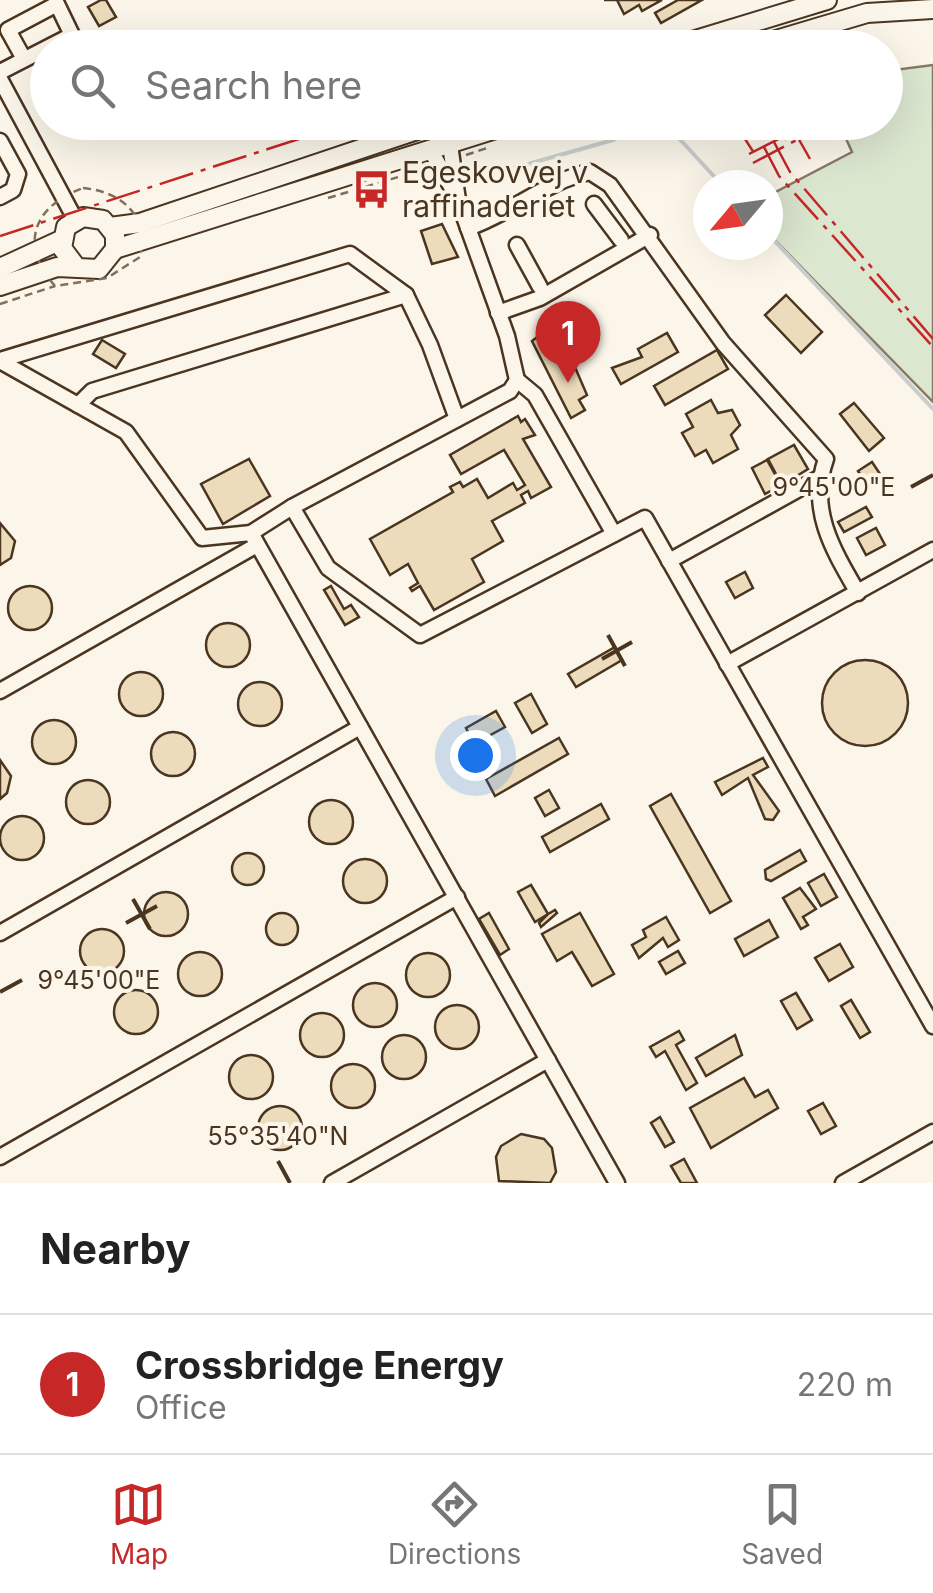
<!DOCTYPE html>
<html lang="en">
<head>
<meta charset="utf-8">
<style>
	body { margin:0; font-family:Inter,sans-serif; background:#f2f2f2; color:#222 }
	.compass { position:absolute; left:693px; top:170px; width:90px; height:90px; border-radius:50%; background:#fff; box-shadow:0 10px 40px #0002; rotate:241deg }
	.you { position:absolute; left:475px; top:755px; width:35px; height:35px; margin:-25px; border:8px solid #fff; border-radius:50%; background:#1a73e8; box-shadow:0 0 0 15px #1a73e833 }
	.badge { display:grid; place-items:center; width:65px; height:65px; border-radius:50%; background:#c62828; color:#fff; font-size:32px; font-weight:700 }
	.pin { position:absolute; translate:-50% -82px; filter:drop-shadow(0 2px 5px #0008) }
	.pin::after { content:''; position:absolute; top:52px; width:35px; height:30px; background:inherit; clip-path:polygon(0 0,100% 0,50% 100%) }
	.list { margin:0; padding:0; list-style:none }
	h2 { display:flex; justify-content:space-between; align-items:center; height:130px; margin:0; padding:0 40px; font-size:42px }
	h2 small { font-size:32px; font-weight:400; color:#767676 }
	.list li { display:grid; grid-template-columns:65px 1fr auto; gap:30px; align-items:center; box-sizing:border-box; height:140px; padding:0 40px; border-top:2px solid #e0e0e0 }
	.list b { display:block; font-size:38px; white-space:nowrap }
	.list p { margin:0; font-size:32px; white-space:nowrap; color:#767676 }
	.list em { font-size:32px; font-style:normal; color:#767676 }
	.icon { flex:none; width:55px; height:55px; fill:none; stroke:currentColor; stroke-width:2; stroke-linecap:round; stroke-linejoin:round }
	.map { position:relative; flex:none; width:933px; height:1183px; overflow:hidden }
	.search { position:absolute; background:#fff; box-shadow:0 10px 40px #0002; left:30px; right:30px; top:30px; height:110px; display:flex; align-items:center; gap:25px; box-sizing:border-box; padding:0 35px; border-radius:55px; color:#767676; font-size:38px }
	.sheet { height:270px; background:#fff }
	nav { display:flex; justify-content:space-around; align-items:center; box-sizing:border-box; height:140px; border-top:2px solid #e0e0e0; background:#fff; font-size:28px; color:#767676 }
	nav a { display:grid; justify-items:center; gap:5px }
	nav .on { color:#c62828 }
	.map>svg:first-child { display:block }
	.green { fill:#dce7d0; stroke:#887966; stroke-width:2.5 }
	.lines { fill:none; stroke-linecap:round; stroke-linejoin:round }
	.stream { stroke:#c9cecd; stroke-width:4 }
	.building { fill:#ecdcbc; stroke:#4a3520; stroke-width:2.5 }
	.minor-casing { stroke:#4a3520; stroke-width:19 }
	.major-casing { stroke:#4a3520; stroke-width:22 }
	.path { stroke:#7f6f5c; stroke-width:2.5; stroke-dasharray:8 5; stroke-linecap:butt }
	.minor { stroke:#fbf6e9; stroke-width:14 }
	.major { stroke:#fbf6e9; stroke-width:18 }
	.power { stroke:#c62828; stroke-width:2.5; stroke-dasharray:35 8 5 8; stroke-linecap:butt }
	.ticks { fill:none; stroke:#4a3520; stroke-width:4 }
	.labels { text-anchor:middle; stroke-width:8; stroke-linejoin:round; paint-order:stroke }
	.poi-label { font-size:30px; fill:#4a3520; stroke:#fbf6e9; text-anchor:start }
	.ticks-label { font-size:25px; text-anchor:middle; fill:#4a3520; stroke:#fbf6e9; stroke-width:8; stroke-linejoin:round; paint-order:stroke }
</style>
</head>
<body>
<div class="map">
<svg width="933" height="1183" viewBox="0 0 933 1183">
	<rect width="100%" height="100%" fill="#fbf6e9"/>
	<polygon class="green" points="933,65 933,402 768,233 768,196 852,152 839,123 886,122 886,71"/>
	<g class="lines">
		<g class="stream">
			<polyline points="664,122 722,185"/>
			<polyline points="503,171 613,140 644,122"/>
			<polyline points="768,234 933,409"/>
		</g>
	</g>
	<g class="building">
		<polygon points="101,0 106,0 116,17 99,26 88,7"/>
		<polygon points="604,0 662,0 642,11 639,5 624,14 617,0"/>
		<polygon points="678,0 702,0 661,23 655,13"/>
		<polygon points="442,224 458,257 432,264 421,231"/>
		<polygon points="786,295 822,332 801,353 765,315"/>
		<polygon points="546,330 551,331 568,360 571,358 587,395 579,400 585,410 571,418 532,341"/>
		<polygon points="577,330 591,354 577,362 564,338"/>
		<polygon points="667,333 678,352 621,384 612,368 642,357 638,349"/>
		<polygon points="102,340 125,354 116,368 93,354"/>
		<polygon points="717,350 728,369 665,405 654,386"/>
		<polygon points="711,400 718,413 732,410 740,425 731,435 738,449 713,463 706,450 695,456 682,433 693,427 686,414"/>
		<polygon points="854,403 884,438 869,451 840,414"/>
		<polygon points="518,416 521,422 525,419 535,435 523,439 551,487 531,498 528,491 521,495 525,503 492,521 503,541 472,559 484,582 434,610 420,586 412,591 410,588 418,583 408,564 390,575 370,539 453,492 450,487 460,482 463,487 477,479 488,498 513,483 517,490 525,485 504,450 461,474 450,455"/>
		<polygon points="794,445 808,469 782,485 768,459"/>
		<polygon points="249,459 270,496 223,524 201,484"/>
		<polygon points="767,460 781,485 765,494 752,468"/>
		<polygon points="872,462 882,477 868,486 858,471"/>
		<polygon points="866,507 872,517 844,532 838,522"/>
		<polygon points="0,523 15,541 11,558 0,565"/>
		<polygon points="876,528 885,545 866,555 857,538"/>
		<polygon points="745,572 753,588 735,598 726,582"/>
		<circle cx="30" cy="608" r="22"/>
		<polygon points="331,586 344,609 351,605 359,617 345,625 324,590"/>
		<circle cx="228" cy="645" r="22"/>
		<polygon points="615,647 622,660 576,687 568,674"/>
		<circle cx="865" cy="703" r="43"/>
		<circle cx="141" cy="694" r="22"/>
		<circle cx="260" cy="704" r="22"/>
		<polygon points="531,694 547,724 532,733 515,703"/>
		<polygon points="496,711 505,727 474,744 466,728"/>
		<circle cx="54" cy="742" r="22"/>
		<circle cx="173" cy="754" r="22"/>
		<polygon points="559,738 568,754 495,796 486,779"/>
		<polygon points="763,758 768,767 753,775 779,811 773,820 765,819 748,778 722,795 715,782"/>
		<polygon points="0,760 11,776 7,793 0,799"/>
		<circle cx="88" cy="802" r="22"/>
		<polygon points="549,790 559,808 545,816 535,798"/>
		<polygon points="671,794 731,901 710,913 650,806"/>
		<circle cx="331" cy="822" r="22"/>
		<polygon points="601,804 609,819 550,852 542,837"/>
		<circle cx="22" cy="838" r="22"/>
		<polygon points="800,850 806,861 771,881 766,879 765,870"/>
		<circle cx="248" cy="869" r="16"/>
		<circle cx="365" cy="881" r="22"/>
		<polygon points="824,874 837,897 821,906 808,883"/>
		<polygon points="531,885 548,914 555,910 557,913 541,927 539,923 548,914 535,922 518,892"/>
		<polygon points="800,888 816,909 803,917 808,925 801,929 783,898"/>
		<circle cx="166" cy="914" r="22"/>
		<polygon points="489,913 509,949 500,955 479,919"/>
		<polygon points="580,913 614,974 592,986 572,952 557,961 542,934"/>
		<circle cx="282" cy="929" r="16"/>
		<polygon points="666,917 679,940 668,947 663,938 639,958 632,945 646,937 643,930"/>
		<polygon points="769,920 778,937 744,956 735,939"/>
		<circle cx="102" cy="951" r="22"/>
		<polygon points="840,944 853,967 829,981 815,958"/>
		<polygon points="678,951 685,963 666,974 659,962"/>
		<circle cx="200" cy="974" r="22"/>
		<circle cx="428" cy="975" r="22"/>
		<circle cx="375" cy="1005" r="22"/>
		<circle cx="136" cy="1012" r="22"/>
		<polygon points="796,993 812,1020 797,1029 781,1001"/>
		<polygon points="851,1000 870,1032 860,1038 841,1006"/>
		<circle cx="457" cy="1027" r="22"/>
		<circle cx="322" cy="1035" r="22"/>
		<polygon points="679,1031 684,1040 676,1045 697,1083 686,1090 665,1051 656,1057 650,1047"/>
		<circle cx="404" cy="1057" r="22"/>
		<polygon points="735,1035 742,1055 706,1076 696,1058"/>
		<circle cx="251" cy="1077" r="22"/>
		<circle cx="353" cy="1086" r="22"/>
		<polygon points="744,1078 755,1097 768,1090 778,1108 711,1148 690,1108"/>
		<polygon points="823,1103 836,1126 821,1134 808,1111"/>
		<circle cx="280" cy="1128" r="22"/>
		<polygon points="660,1117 674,1142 665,1147 651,1123"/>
		<polygon points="521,1134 544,1139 552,1148 556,1172 550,1183 499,1181 496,1157 501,1146"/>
		<polygon points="684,1159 697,1183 681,1183 671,1166"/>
	</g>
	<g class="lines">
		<defs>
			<g id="minor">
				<polyline points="0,72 72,35 57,4 8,30 24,59"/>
				<polyline points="0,79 75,219"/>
				<polyline points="0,141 18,174 13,190 0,197"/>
				<polyline points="450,145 458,200 507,336 517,380 510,391 292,507 328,568 420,635 645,518 933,1026"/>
				<polyline points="431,151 458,199"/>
				<polyline points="594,204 621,240"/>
				<path d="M468,228C510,214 548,180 590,172L610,185L723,343L826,459C808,509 833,550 858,593"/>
				<polyline points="517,245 540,287"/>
				<polyline points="498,313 540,298 650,235"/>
				<polyline points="0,360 350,254 406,295 430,345 457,419"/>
				<polyline points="0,361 126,432 202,538 251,533 292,507"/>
				<polyline points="517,380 535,395 614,534"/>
				<polyline points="78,405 92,391 406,295"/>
				<polyline points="251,533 617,1183"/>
				<polyline points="669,561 819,478"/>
				<polyline points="727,664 933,550"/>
				<polyline points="0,691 257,545"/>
				<polyline points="0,933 360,727"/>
				<polyline points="0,1157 457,897"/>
				<polyline points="332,1183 548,1060"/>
				<polyline points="843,1183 933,1132"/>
			</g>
			<g id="major">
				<polyline points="669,48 827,0"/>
				<polyline points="749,48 867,13 933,9"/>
				<polyline points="110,227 140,223 441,122"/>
				<polyline points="115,249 518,122"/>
				<polyline points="0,268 61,240"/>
				<polyline points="0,286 57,267 99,269 115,249 115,235 103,220 83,217 66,227 62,248 77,268"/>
			</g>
		</defs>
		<use href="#minor" class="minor-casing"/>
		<use href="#major" class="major-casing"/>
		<g class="path">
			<polyline points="629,48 657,38"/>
			<polyline points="523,136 564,122"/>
			<polyline points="466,155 487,148"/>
			<path d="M83,188C123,192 149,216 140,257L107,278L55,286C18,244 34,206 83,188Z"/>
			<polyline points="328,198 425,169"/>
			<polyline points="0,304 55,286"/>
		</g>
		<use href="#minor" class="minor"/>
		<use href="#major" class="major"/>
		<g class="power">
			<polyline points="734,122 756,156"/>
			<polyline points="777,122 786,140"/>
			<polyline points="797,136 810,159"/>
			<polyline points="774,142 790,172 933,339"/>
			<polyline points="764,147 779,176 933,347"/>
			<polyline points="749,154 812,122"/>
			<polyline points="753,163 829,123"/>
			<polyline points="0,236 351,122"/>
		</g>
	</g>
	<path class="ticks" d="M911,487L933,475M608,635L625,666M602,659L632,642M133,899L150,929M126,923L157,906M0,992L22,980M278,1161L290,1183"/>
	<defs>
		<symbol id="bus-bare" viewBox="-9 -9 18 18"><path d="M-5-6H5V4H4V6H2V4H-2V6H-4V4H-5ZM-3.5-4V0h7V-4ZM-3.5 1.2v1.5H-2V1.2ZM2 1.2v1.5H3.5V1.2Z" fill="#c62828" stroke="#fbf6e9" stroke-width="2.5" paint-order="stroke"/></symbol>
	</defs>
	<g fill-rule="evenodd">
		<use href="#bus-bare" x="344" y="162" width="55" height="55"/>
	</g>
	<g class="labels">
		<g class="poi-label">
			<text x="402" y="183">Egeskovvej v<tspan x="402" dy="34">raffinaderiet</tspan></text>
		</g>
	</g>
	<g class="ticks-label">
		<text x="834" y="496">9°45'00"E</text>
		<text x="99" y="989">9°45'00"E</text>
		<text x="278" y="1145">55°35'40"N</text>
	</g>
</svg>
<svg class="compass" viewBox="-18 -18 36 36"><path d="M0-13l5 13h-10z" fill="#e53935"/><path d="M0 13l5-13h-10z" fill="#767676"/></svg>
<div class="you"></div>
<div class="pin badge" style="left:568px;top:383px">1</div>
<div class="search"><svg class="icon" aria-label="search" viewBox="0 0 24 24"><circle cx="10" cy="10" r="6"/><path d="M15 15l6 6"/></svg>Search here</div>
</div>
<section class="sheet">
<h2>Nearby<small></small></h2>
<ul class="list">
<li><span class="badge">1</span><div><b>Crossbridge Energy</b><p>Office</p></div><em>220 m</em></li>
</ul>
</section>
<nav>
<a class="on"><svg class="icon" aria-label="map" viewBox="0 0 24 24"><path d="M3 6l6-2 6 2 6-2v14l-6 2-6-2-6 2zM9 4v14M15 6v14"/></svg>Map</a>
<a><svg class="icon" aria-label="directions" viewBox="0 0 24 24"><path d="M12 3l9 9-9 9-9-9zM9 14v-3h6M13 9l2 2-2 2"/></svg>Directions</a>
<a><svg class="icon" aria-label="saved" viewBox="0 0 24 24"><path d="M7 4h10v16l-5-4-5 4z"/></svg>Saved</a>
</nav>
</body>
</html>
